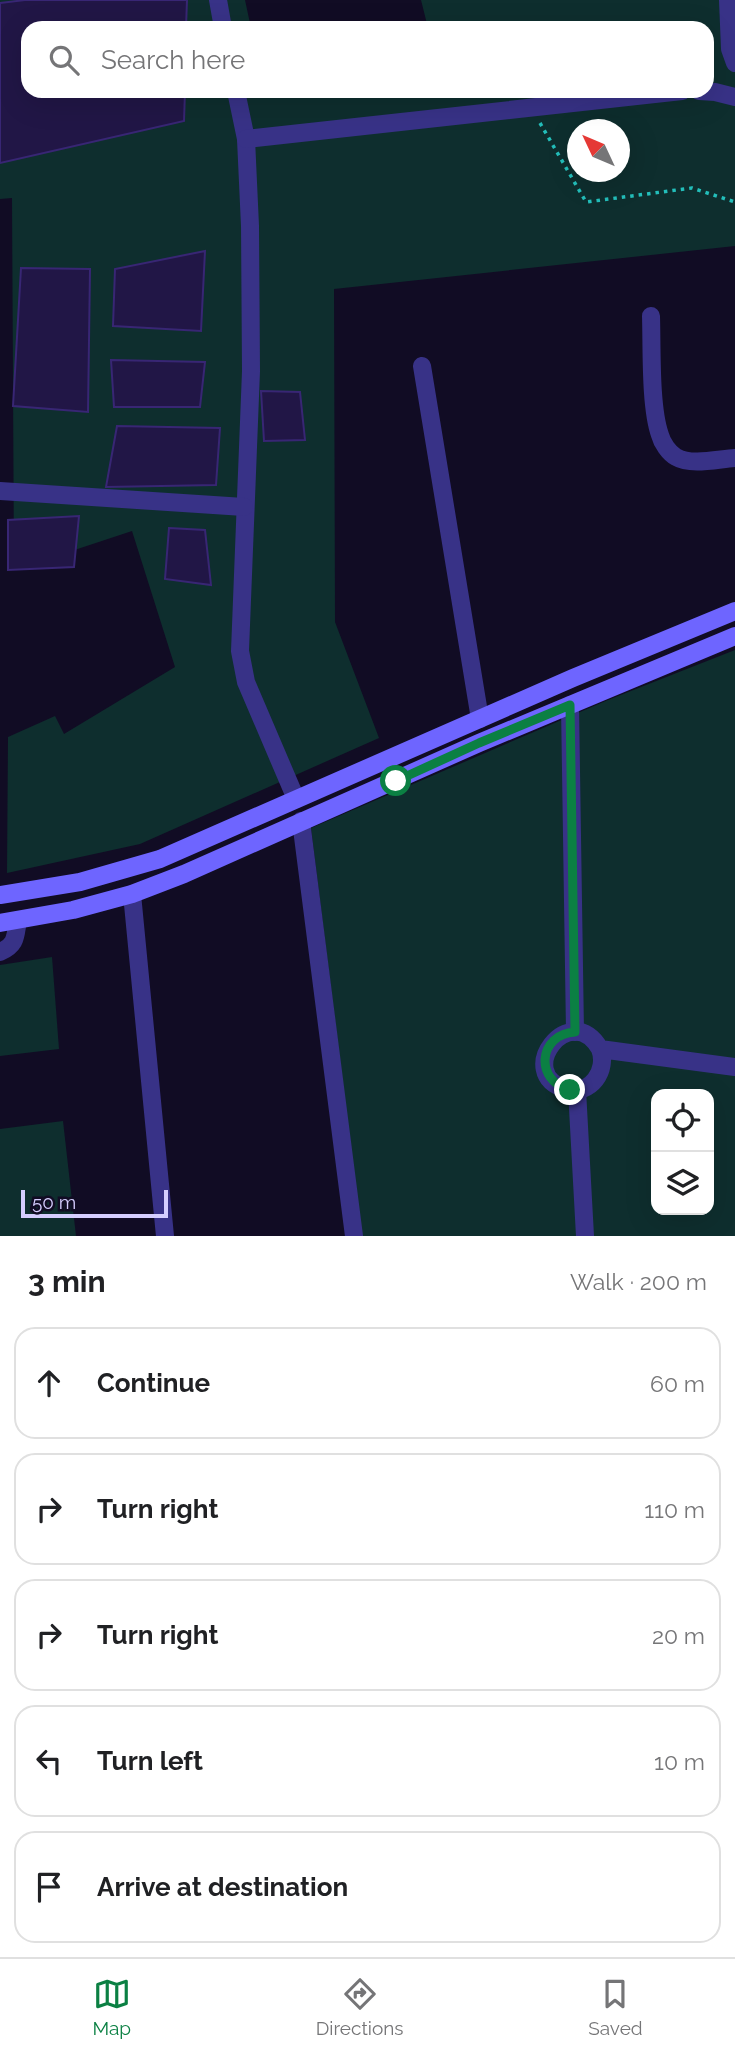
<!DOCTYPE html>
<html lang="en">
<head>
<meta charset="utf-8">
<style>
	body { margin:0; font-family:Raleway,sans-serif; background:#f2f2f2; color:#202124 }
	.controls { position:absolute; right:21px; bottom:21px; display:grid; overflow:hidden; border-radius:14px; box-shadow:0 7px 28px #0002 }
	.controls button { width:63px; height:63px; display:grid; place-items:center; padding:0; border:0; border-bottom:2px solid #e0e0e0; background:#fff; color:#202124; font:35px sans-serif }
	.compass { position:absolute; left:567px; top:119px; width:63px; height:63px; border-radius:50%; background:#fff; box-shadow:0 7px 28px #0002; rotate:314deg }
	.scale { position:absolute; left:21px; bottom:18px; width:147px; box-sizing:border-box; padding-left:7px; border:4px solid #d5ceff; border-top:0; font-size:19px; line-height:24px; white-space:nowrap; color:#d5ceff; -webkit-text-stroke:5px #110c24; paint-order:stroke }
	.stop { position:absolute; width:21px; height:21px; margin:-16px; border:5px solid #0b8043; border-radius:50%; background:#fff }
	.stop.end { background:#0b8043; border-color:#fff; box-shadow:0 2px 7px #0008 }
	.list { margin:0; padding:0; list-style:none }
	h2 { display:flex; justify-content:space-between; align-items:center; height:91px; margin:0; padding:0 28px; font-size:30px }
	h2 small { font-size:23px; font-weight:400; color:#757577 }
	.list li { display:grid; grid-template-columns:46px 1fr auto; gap:21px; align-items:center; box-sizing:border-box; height:112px; margin:0 14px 14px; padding:0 14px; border:2px solid #e0e0e0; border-radius:21px }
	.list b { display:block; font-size:26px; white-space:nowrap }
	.list em { font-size:23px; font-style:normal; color:#757577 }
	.icon { flex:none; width:38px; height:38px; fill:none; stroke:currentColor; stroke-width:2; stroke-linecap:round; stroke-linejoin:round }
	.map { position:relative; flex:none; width:735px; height:1236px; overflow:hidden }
	.search { position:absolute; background:#fff; box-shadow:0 7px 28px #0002; left:21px; right:21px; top:21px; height:77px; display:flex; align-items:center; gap:18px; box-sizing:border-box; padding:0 24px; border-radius:21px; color:#757577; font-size:26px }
	.sheet { height:721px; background:#fff }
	nav { display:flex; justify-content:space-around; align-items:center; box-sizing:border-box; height:98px; border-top:2px solid #e0e0e0; background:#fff; font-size:19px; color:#757577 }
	nav a { display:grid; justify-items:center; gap:4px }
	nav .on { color:#0b8043 }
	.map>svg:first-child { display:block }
	.green { fill:#0e2e2e; fill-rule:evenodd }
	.building { fill:#211646; stroke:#382674; stroke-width:2 }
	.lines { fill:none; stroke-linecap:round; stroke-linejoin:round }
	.path { stroke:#23beba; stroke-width:3.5; stroke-dasharray:3.5 5; stroke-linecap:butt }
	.minor { stroke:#383287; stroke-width:18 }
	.secondary { stroke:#6e65ff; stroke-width:18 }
	.route { stroke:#0b8043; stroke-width:9 }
</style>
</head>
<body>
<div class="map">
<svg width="735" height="1236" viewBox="0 0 735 1236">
	<rect width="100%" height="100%" fill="#110c24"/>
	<g class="green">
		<path d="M0,0H245L251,28H28V91H707V28H428L421,0H735V246L334,289L335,622L379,738L140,844L7,873L8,737L55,716L64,734L175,667L132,531L14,570L12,198L0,199ZM578,130H620V172H578Z"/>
		<path d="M735,650V1236H362L311,828L608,700ZM656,1094H709V1210H656Z"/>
		<polygon points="52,957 59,1049 0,1056 0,965"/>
		<polygon points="63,1121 76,1236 0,1236 0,1129"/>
	</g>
	<g class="building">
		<polygon points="25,0 187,0 186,28 28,28 28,91 185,91 184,121 0,163 0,3"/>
		<polygon points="205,251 201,331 113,326 115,269"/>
		<polygon points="21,268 90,269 88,412 13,406"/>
		<polygon points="111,360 205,362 200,407 114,407"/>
		<polygon points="261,391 300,392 305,440 264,441"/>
		<polygon points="117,426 220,428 216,485 106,487"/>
		<polygon points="79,516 74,567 8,570 8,520"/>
		<polygon points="169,528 205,530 211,585 165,579"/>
	</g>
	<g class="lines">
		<polyline class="path" points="540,123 586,202 692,188 735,202"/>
		<g class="minor">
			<polyline points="218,0 223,28"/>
			<polyline points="728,0 730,49 735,63"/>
			<polyline points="236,91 246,139 250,226 251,371 240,651 246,682 296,799"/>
			<polyline points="699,91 715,92 735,97"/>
			<polyline points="246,139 682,91"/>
			<path d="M651,316C652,348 650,407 660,435C662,443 669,453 676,457C691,466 718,459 735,458"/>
			<polyline points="422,366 480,719"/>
			<polyline points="0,491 244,507"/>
			<polyline points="570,705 575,1032"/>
			<polyline points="301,821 354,1236"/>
			<polyline points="132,894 165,1236"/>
			<path d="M0,952C17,945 15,936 18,920"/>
			<path d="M600,1049C608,1070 591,1096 566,1089C513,1074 570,998 600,1049L735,1067"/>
			<polyline points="577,1090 585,1236"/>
		</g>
		<g class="secondary">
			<polyline points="0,895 80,882 160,859 573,678 735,611"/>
			<polyline points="0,923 73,910 132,894 184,874 479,743 735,636"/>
		</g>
	</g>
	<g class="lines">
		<path class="route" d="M396,781L479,743L570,705L575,1032C538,1034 534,1081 570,1090"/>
	</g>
</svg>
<div class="controls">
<button><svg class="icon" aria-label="locate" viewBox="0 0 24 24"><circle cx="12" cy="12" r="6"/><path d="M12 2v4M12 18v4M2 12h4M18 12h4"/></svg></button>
<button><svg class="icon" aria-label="layers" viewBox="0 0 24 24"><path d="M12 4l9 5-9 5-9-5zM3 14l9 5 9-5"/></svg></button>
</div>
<svg class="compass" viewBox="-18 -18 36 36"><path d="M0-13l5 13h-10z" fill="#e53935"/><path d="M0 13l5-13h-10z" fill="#757577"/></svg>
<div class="scale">50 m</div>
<div class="stop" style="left:396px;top:781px"></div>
<div class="stop end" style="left:570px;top:1090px"></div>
<div class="search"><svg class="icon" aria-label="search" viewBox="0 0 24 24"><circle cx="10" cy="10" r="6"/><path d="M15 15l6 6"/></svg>Search here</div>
</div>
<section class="sheet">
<h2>3 min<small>Walk · 200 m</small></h2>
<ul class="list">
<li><svg class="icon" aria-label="ahead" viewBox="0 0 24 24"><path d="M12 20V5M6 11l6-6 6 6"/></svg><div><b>Continue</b></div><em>60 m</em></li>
<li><svg class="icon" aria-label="right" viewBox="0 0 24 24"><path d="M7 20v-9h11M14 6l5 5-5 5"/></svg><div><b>Turn right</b></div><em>110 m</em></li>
<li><svg class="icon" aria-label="right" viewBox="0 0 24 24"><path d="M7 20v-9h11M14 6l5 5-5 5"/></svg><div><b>Turn right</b></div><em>20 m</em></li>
<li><svg class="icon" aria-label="left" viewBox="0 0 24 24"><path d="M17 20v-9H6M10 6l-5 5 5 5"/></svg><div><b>Turn left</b></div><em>10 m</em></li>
<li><svg class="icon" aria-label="arrive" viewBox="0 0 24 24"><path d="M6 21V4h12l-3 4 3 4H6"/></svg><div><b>Arrive at destination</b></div></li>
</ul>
</section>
<nav>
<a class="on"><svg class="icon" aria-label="map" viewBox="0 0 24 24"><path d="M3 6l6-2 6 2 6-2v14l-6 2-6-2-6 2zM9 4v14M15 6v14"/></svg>Map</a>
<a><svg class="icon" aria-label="directions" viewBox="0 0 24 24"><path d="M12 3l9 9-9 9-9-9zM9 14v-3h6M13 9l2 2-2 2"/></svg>Directions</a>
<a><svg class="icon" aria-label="saved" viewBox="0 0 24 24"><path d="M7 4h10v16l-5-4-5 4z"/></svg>Saved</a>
</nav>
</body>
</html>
